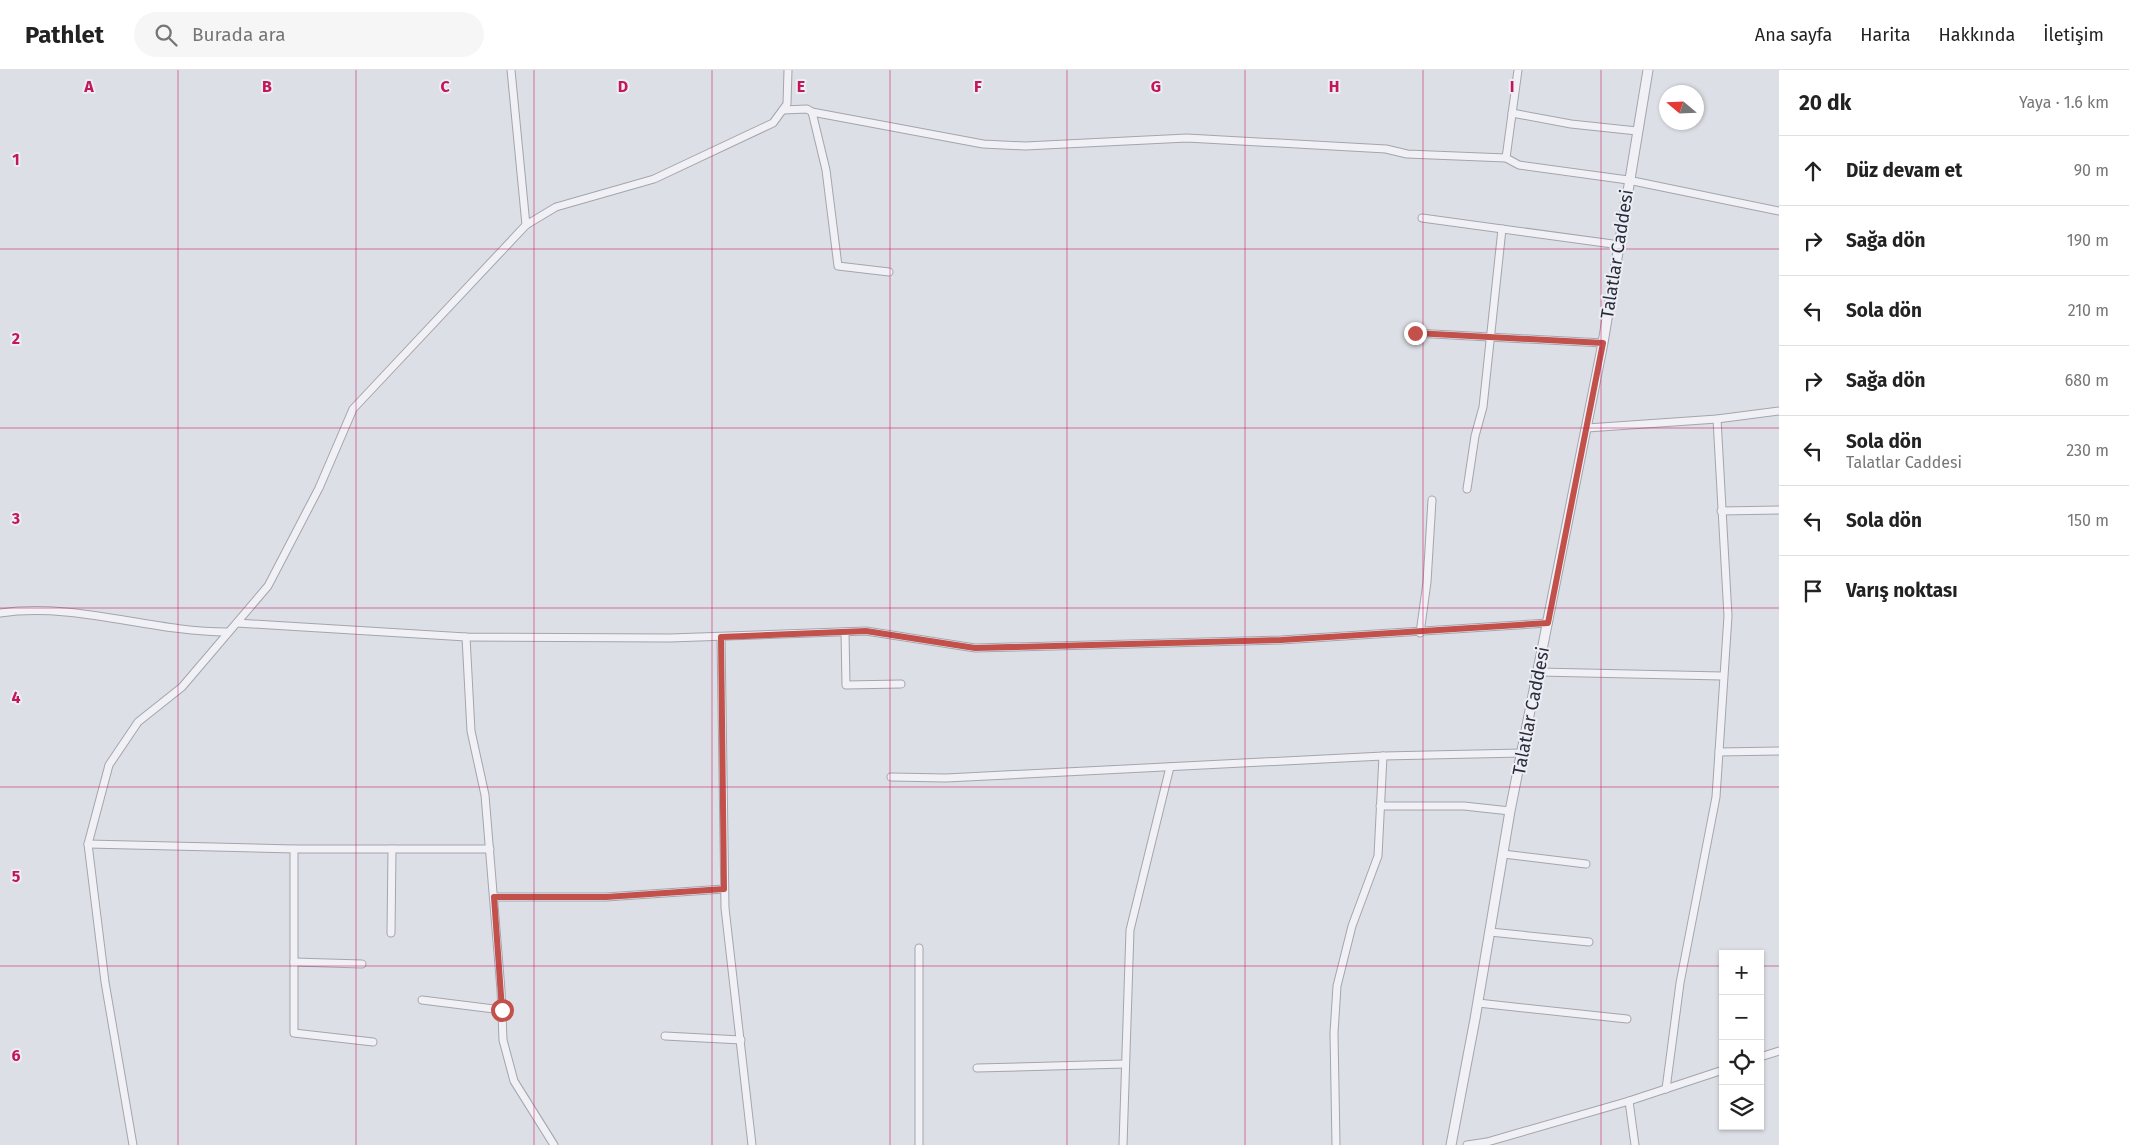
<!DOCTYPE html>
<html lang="tr">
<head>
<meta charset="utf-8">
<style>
	body { margin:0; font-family:"Fira Sans",sans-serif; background:#f6f6f6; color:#222 }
	.controls { position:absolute; right:15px; bottom:15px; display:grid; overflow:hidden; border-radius:0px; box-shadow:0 1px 4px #0004 }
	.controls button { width:45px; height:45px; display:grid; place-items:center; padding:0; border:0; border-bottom:1px solid #e0e0e0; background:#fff; color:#222; font:25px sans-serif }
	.compass { position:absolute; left:1659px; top:15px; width:45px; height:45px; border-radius:50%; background:#fff; box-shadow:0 1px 4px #0004; rotate:289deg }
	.stop { position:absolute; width:15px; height:15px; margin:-11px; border:4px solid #c2504b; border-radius:50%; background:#fff }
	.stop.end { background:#c2504b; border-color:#fff; box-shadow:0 1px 5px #0008 }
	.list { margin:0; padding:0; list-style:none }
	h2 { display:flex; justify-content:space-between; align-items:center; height:65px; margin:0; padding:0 20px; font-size:21px }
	h2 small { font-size:16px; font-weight:400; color:#767676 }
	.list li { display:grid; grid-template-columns:32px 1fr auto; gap:15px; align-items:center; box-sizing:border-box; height:70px; padding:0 20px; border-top:1px solid #e0e0e0 }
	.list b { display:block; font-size:19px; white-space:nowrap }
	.list p { margin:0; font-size:16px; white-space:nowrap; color:#767676 }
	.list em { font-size:16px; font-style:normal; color:#767676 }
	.icon { flex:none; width:28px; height:28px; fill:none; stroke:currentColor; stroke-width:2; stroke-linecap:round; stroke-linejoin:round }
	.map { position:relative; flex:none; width:1779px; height:1075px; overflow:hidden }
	header { display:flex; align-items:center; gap:30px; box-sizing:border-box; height:70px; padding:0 25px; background:#fff; border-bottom:1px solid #e0e0e0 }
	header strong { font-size:24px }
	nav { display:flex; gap:28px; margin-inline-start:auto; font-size:18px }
	.search { width:350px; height:45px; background:#f6f6f6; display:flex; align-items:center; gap:12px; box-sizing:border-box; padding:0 18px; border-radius:28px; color:#767676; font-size:19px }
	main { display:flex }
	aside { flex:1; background:#fff }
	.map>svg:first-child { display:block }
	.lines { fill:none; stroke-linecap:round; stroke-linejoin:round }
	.minor-casing { stroke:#a3a5af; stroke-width:9 }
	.tertiary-casing { stroke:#a3a5af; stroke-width:11 }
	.minor { stroke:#f0f0f5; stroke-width:7 }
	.tertiary { stroke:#f0f0f5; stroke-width:9 }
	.route { stroke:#c2504b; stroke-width:6 }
	.grid { fill:none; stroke:#c2185b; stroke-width:1; stroke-opacity:0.55 }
	.labels { text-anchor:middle; stroke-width:4; stroke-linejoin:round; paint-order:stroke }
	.street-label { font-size:18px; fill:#282b3b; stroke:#edeef4 }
	.grid-label { font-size:16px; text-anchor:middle; font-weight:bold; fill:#c2185b; stroke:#edeef4; stroke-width:4; stroke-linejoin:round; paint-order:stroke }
</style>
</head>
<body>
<header>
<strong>Pathlet</strong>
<div class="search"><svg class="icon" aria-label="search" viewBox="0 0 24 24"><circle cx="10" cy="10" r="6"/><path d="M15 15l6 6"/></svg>Burada ara</div>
<nav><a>Ana sayfa</a><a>Harita</a><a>Hakkında</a><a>İletişim</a></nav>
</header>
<main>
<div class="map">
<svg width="1779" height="1075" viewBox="0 0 1779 1075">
	<rect width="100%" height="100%" fill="#dddfe6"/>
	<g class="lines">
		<defs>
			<g id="minor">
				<polyline points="511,0 526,155"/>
				<polyline points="783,40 807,39 812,42 826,100 838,196 889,202"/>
				<polyline points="812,42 983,74 1025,76 1187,68 1386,79 1407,84 1506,88 1519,95 1628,110 1779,141"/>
				<polyline points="1512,43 1571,54 1637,61"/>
				<polyline points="1506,88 1518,0"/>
				<polyline points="1422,148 1620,175"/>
				<polyline points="1415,263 1603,273"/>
				<polyline points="1587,358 1717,349 1779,341"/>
				<polyline points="1467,419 1475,366 1483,337 1502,159"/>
				<polyline points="1721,441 1779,440"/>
				<path d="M0,543C76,532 151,562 227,562"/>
				<polyline points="237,553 466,567 670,568 866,561 975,578 1281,570 1548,553"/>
				<polyline points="845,562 846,615 901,614"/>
				<polyline points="1420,563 1427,512 1432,430"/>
				<polyline points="466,567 471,661 485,725 501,920 503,970 514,1011 554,1075"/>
				<polyline points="721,567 725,838 752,1075"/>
				<polyline points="1539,602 1722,606"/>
				<polyline points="1719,682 1779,681"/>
				<polyline points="891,707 946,708 1383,686 1522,683"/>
				<polyline points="1380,736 1464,736 1510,741"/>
				<polyline points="88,774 294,779 490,779"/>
				<polyline points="294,779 294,963 373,972"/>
				<polyline points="1503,784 1586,794"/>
				<polyline points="494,827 606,827 724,819"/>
				<polyline points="1490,862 1589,872"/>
				<polyline points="391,863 392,779"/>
				<polyline points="294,892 362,894"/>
				<polyline points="422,930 502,940"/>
				<polyline points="1478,933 1627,949"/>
				<polyline points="665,966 741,970"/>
				<polyline points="1760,987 1779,981"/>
				<polyline points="977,998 1125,994"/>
				<polyline points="1666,1019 1680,913 1716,727 1728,546 1717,349"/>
				<polyline points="1629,1031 1635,1075"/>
				<polyline points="133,1075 105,912 88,774 109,695 138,652 182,617 268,516 319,418 353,339 526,155 556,137 654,109 773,53 787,34 788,0"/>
				<polyline points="919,1075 919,878"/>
				<polyline points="1123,1075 1130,860 1170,697"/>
				<polyline points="1336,1075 1334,963 1337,916 1352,856 1378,786 1383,686"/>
				<polyline points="1467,1075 1487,1072 1629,1031 1723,1000"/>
			</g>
			<polyline id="tertiary" points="1451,1075 1475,949 1510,741 1603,273 1648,0"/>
		</defs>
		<use href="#minor" class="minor-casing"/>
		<use href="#tertiary" class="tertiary-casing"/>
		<use href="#minor" class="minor"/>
		<use href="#tertiary" class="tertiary"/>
	</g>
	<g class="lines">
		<polyline class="route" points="502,940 494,827 606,827 724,819 721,567 866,561 975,578 1281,570 1548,553 1603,273 1415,263"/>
	</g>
	<path class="grid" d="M178,0V1075M356,0V1075M534,0V1075M712,0V1075M890,0V1075M1067,0V1075M1245,0V1075M1423,0V1075M1601,0V1075M0,179H1779M0,358H1779M0,538H1779M0,717H1779M0,896H1723M1760,896H1779"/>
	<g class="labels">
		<g class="street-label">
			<text transform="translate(1617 184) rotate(-81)" y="6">Talatlar Caddesi</text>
			<text transform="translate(1531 641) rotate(-79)" y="6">Talatlar Caddesi</text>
		</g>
	</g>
	<g class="grid-label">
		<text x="89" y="22">A</text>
		<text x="267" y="22">B</text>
		<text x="445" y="22">C</text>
		<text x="623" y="22">D</text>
		<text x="801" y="22">E</text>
		<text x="978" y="22">F</text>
		<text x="1156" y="22">G</text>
		<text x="1334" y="22">H</text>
		<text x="1512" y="22">I</text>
		<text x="16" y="95">1</text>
		<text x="16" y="274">2</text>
		<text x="16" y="454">3</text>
		<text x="16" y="633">4</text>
		<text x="16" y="812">5</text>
		<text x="16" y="991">6</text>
	</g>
</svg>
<div class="controls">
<button>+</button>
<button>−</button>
<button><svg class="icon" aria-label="locate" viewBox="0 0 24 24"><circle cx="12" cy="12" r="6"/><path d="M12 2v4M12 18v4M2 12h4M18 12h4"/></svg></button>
<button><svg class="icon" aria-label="layers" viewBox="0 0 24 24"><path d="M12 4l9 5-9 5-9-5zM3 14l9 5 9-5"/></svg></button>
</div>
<svg class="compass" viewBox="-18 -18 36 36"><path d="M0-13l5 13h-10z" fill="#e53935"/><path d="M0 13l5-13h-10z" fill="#767676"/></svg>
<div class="stop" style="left:502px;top:940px"></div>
<div class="stop end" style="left:1415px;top:263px"></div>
</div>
<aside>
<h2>20 dk<small>Yaya · 1.6 km</small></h2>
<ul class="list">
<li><svg class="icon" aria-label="ahead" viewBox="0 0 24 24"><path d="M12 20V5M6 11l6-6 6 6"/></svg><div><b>Düz devam et</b></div><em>90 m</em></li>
<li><svg class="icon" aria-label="right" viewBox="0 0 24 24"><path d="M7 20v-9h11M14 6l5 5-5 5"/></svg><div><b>Sağa dön</b></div><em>190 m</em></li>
<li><svg class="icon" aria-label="left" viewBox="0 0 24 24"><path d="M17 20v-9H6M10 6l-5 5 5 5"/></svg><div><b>Sola dön</b></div><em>210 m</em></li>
<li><svg class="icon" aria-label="right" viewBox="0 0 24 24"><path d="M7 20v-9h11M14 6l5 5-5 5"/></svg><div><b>Sağa dön</b></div><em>680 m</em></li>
<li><svg class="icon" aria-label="left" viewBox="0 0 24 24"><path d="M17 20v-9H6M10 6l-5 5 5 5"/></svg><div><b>Sola dön</b><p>Talatlar Caddesi</p></div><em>230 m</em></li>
<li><svg class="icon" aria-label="left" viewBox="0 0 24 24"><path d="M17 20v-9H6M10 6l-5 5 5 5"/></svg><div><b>Sola dön</b></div><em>150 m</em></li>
<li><svg class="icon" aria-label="arrive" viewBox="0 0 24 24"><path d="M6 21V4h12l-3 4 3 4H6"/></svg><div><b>Varış noktası</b></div></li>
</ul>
</aside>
</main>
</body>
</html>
